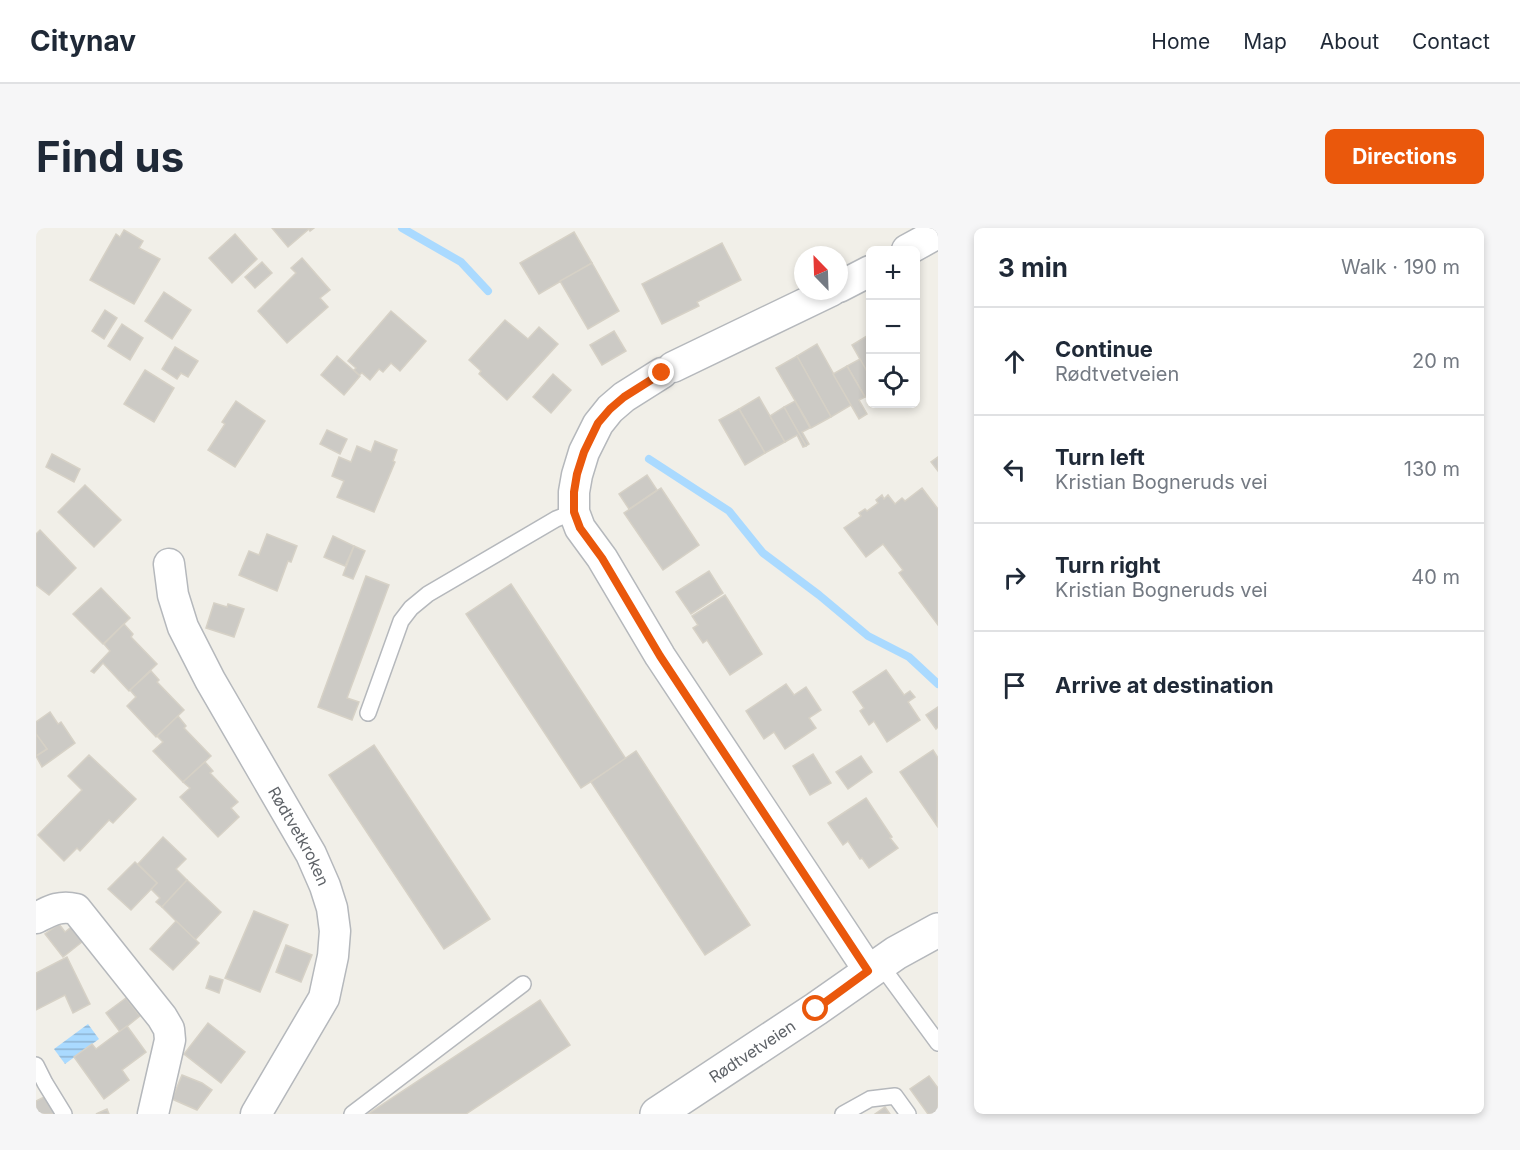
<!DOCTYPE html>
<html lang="en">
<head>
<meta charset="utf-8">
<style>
	body { margin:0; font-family:Inter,sans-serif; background:#f6f6f7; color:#1f2937 }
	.controls { position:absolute; right:18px; top:18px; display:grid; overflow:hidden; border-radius:9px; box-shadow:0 3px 9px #0003 }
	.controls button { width:54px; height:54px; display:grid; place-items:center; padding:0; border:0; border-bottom:2px solid #e0e1e3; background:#fff; color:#1f2937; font:30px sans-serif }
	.compass { position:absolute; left:758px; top:18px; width:54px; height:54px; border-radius:50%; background:#fff; box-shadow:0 3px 9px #0003; rotate:337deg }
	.stop { position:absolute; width:18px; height:18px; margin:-14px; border:4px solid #ea580c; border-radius:50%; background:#fff }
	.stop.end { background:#ea580c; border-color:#fff; box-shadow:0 2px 6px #0008 }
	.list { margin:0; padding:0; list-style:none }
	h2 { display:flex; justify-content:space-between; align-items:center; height:78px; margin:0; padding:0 24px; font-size:26px }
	h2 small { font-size:20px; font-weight:400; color:#747a83 }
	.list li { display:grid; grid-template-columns:39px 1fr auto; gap:18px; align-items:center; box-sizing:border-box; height:108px; padding:0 24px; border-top:2px solid #e0e1e3 }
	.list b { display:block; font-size:22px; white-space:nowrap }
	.list p { margin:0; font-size:20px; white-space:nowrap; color:#747a83 }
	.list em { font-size:20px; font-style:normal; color:#747a83 }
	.icon { flex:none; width:33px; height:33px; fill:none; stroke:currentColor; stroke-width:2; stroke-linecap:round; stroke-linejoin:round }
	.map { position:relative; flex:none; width:902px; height:886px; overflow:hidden; border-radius:9px }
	header { display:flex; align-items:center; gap:36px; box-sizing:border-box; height:84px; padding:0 30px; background:#fff; border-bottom:2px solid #e0e1e3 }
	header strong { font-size:28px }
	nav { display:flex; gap:33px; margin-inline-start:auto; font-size:21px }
	.intro { display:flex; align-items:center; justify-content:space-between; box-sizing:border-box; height:144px; padding:0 36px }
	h1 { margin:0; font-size:42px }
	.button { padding:15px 27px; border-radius:9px; background:#ea580c; color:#fff; font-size:21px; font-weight:700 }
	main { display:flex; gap:36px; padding:0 36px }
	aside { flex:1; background:#fff; border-radius:9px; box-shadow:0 3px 9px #0003 }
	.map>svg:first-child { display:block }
	.water { fill:url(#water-rules) }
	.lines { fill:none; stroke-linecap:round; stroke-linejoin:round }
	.stream { stroke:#aadaff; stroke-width:8 }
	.building { fill:#cccac5; stroke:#d6d1c6; stroke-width:1.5 }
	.service-casing { stroke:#b5b8bc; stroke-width:18 }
	.minor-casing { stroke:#b5b8bc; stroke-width:33 }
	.tertiary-casing { stroke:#b5b8bc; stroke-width:36 }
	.service { stroke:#fff; stroke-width:15 }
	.minor { stroke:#fff; stroke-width:30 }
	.tertiary { stroke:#fff; stroke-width:33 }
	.route { stroke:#ea580c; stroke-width:8 }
	.labels { text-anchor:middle; stroke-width:4.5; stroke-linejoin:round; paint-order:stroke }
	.street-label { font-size:16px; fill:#5f6368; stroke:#fff }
</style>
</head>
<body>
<header>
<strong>Citynav</strong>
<nav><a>Home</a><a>Map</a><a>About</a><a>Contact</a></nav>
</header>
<div class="intro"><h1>Find us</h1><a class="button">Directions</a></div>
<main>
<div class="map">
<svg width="902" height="886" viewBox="0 0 902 886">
	<defs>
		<pattern id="water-rules" width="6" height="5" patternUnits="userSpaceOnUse" patternTransform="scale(1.5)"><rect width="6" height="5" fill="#aadaff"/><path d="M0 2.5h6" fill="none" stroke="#8eb4d2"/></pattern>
	</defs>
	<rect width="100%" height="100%" fill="#f1efe8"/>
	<polygon class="water" points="52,796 63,811 29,836 18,821"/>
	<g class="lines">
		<g class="stream">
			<polyline points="366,0 425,34 452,63"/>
			<polyline points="613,231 693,283 727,325 783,367 832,408 873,429 902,456"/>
		</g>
	</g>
	<g class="building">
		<polygon points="236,0 278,0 274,3 273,1 252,19"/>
		<polygon points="88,2 107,13 103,20 124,31 98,76 54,52 80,6 84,9"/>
		<polygon points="538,4 556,35 503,66 484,35"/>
		<polygon points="199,6 221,31 196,55 173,30"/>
		<polygon points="686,15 705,52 661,74 663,78 626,96 606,56"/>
		<polygon points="266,30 294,62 284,70 292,79 251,115 222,83 260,45 255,40"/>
		<polygon points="226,34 236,45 219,60 209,49"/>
		<polygon points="556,35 583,83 552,101 524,53"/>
		<polygon points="128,64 155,82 136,111 109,93"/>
		<polygon points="69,82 81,90 68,111 56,103"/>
		<polygon points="355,83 390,113 364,143 355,135 347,144 343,141 334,152 326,145 323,147 318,142 320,140 312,133"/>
		<polygon points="469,92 492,111 503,99 522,116 471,172 443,146 445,143 433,132"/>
		<polygon points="86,96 107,110 94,132 72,118"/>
		<polygon points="578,103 590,123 566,137 554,117"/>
		<polygon points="834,106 834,149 816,117"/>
		<polygon points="781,116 815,177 795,189 761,128"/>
		<polygon points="139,119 162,133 152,149 145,145 141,151 126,141"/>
		<polygon points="301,128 324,148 308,167 285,147"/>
		<polygon points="761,128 795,189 775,200 740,140"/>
		<polygon points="824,131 834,149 834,166 829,169 811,138"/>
		<polygon points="811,138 829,169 823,172 831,186 823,191 797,146"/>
		<polygon points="109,142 138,160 118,194 88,176"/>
		<polygon points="517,146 535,162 515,185 497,169"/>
		<polygon points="723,169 749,214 729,225 703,181"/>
		<polygon points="200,173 229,193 199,239 172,222 189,196 186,194"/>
		<polygon points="759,173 774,200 766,204 773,216 770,218 748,179"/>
		<polygon points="748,179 770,218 767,219 761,207 749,214 734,188"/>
		<polygon points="703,181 729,225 709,237 683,192"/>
		<polygon points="291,202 311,211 304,226 284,216"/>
		<polygon points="339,213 361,222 357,233 359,234 338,284 301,269 308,253 296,248 303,229 315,234 321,218 335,224"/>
		<polygon points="16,226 44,241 38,254 10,239"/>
		<polygon points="902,229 902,243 895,234"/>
		<polygon points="611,247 621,262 593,281 583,266"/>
		<polygon points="49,257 85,292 58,319 22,284"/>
		<polygon points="625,260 663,317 627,342 588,285"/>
		<polygon points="886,260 902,281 902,397 863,345 867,342 847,316 830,329 808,300 825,288 823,285 829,281 831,283 842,275 840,272 846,267 848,271 852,267 859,276 866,270 869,273"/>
		<polygon points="4,302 40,340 13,367 0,357 0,306"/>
		<polygon points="231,306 261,318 255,334 252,333 241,363 203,347 213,323 223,327"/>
		<polygon points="297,308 318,318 309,338 288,329"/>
		<polygon points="318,318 329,323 317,351 307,347"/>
		<polygon points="673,343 687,365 655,386 640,364"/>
		<polygon points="330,348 353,357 311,470 323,474 316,492 282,479"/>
		<polygon points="475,356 590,531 545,560 430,386"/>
		<polygon points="65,360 94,390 67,416 37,386"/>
		<polygon points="689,367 726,426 694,447 671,412 667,415 657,400 662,397 656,388"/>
		<polygon points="178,375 191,379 192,376 208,381 198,409 170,400"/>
		<polygon points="88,396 97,406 95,409 121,436 93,463 67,435 58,445 55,443 74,423 68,416"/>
		<polygon points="850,442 868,467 874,463 879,469 872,474 884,492 851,514 838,493 833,497 824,483 828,480 817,464"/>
		<polygon points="115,443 123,452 121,454 148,482 120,509 91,478 100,469 94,462"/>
		<polygon points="750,456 758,467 770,459 785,482 773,490 780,500 749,521 738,504 728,511 710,483"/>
		<polygon points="902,479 902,499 900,501 890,487"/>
		<polygon points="14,484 22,496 25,494 39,515 6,539 0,528 11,521 0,506 0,494"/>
		<polygon points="142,488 150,498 148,500 175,528 147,554 117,523 127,514 121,508"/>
		<polygon points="0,506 11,521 0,528"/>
		<polygon points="338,517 454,691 408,721 293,547"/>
		<polygon points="897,522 902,530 901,598 864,544"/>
		<polygon points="600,523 714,697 669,727 555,554"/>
		<polygon points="777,526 795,555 774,567 757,538"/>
		<polygon points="53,527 100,571 77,595 73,592 44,623 41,620 28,633 2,607 46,562 32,548"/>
		<polygon points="825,528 836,544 812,561 800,544"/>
		<polygon points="169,534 177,543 174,545 202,574 195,580 203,589 182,609 144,569 154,560 147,554"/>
		<polygon points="830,570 856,609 854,610 862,620 833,640 826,630 824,631 812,613 807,617 792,595"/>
		<polygon points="127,609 150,631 140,641 151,652 126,679 120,674 124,670 115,661 121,655 102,636"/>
		<polygon points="99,634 121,655 95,682 72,661"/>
		<polygon points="151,652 185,684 159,712 126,679"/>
		<polygon points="218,683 252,697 224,764 189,750"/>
		<polygon points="140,693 163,715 137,742 114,721"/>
		<polygon points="23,696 29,704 39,696 51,710 27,729 9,706"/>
		<polygon points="250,717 276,727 265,754 240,744"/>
		<polygon points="31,729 54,776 37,785 29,767 0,782 0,745"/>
		<polygon points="174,748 187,752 183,765 170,760"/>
		<polygon points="90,770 104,788 84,804 70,785"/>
		<polygon points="504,772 534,817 430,886 332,886"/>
		<polygon points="172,795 209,824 185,855 148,826"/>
		<polygon points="91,798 110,824 86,842 93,852 68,871 38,829 56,816 60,821"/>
		<polygon points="146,847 166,855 176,862 161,882 136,871"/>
		<polygon points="893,848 902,860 902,886 892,886 874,861"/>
		<polygon points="12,867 21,886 0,886 0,873"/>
		<polygon points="849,879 854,886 839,886"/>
		<polygon points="71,881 73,886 60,886"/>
	</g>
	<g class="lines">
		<defs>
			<g id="service">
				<polyline points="332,485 365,393 375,380 392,366 520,291 538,284"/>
				<polyline points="844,736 902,815"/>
				<polyline points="0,837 9,855 28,886"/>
				<polyline points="316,886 487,756"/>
				<polyline points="807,886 834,871 859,868 872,886"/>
			</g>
			<g id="minor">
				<polyline points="871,22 902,5"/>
				<polyline points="803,59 834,43"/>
				<polyline points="637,139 795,63"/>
				<polyline points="626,145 588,169 574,181 562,196 548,224 541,247 538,264 538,284 544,300 566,330 624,428 833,743"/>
				<path id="s1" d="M133,336L137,367L147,399L174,452L275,626L289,658L296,680L299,703L297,728L288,770L220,886"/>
				<path d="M0,690C14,683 23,677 40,681L126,789L133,801L134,812L117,886"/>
			</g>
			<g id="tertiary">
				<path id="s2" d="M621,886L780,781L860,725L902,702"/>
			</g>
		</defs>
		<use href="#service" class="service-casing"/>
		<use href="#minor" class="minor-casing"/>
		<use href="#tertiary" class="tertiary-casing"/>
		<use href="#service" class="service"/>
		<use href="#minor" class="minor"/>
		<use href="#tertiary" class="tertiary"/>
	</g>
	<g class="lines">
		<polyline class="route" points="626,145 588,169 574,181 562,195 548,224 541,246 538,264 538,284 544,300 566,330 624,428 832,743 780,781"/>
	</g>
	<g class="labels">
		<g class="street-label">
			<text dy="6" stroke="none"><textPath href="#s1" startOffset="304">Rødtvetkroken</textPath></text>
			<text dy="6" stroke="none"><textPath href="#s2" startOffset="114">Rødtvetveien</textPath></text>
		</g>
	</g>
</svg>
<div class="controls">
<button>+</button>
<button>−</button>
<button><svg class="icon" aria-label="locate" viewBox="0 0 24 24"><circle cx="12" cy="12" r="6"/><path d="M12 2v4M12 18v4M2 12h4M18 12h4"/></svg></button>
</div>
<svg class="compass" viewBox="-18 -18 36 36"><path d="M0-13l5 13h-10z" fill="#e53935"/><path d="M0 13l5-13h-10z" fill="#747a83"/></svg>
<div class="stop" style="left:780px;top:781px"></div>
<div class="stop end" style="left:626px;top:145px"></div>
</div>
<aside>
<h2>3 min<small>Walk · 190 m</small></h2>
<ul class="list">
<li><svg class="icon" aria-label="ahead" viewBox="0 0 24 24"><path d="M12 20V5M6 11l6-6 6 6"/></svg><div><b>Continue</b><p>Rødtvetveien</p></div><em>20 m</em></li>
<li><svg class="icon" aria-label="left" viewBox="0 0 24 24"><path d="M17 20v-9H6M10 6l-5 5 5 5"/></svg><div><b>Turn left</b><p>Kristian Bogneruds vei</p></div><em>130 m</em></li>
<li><svg class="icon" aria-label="right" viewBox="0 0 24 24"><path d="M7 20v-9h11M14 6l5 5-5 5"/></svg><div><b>Turn right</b><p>Kristian Bogneruds vei</p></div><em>40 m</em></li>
<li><svg class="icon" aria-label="arrive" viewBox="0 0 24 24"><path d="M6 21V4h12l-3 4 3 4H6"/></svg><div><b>Arrive at destination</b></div></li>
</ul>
</aside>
</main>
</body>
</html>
